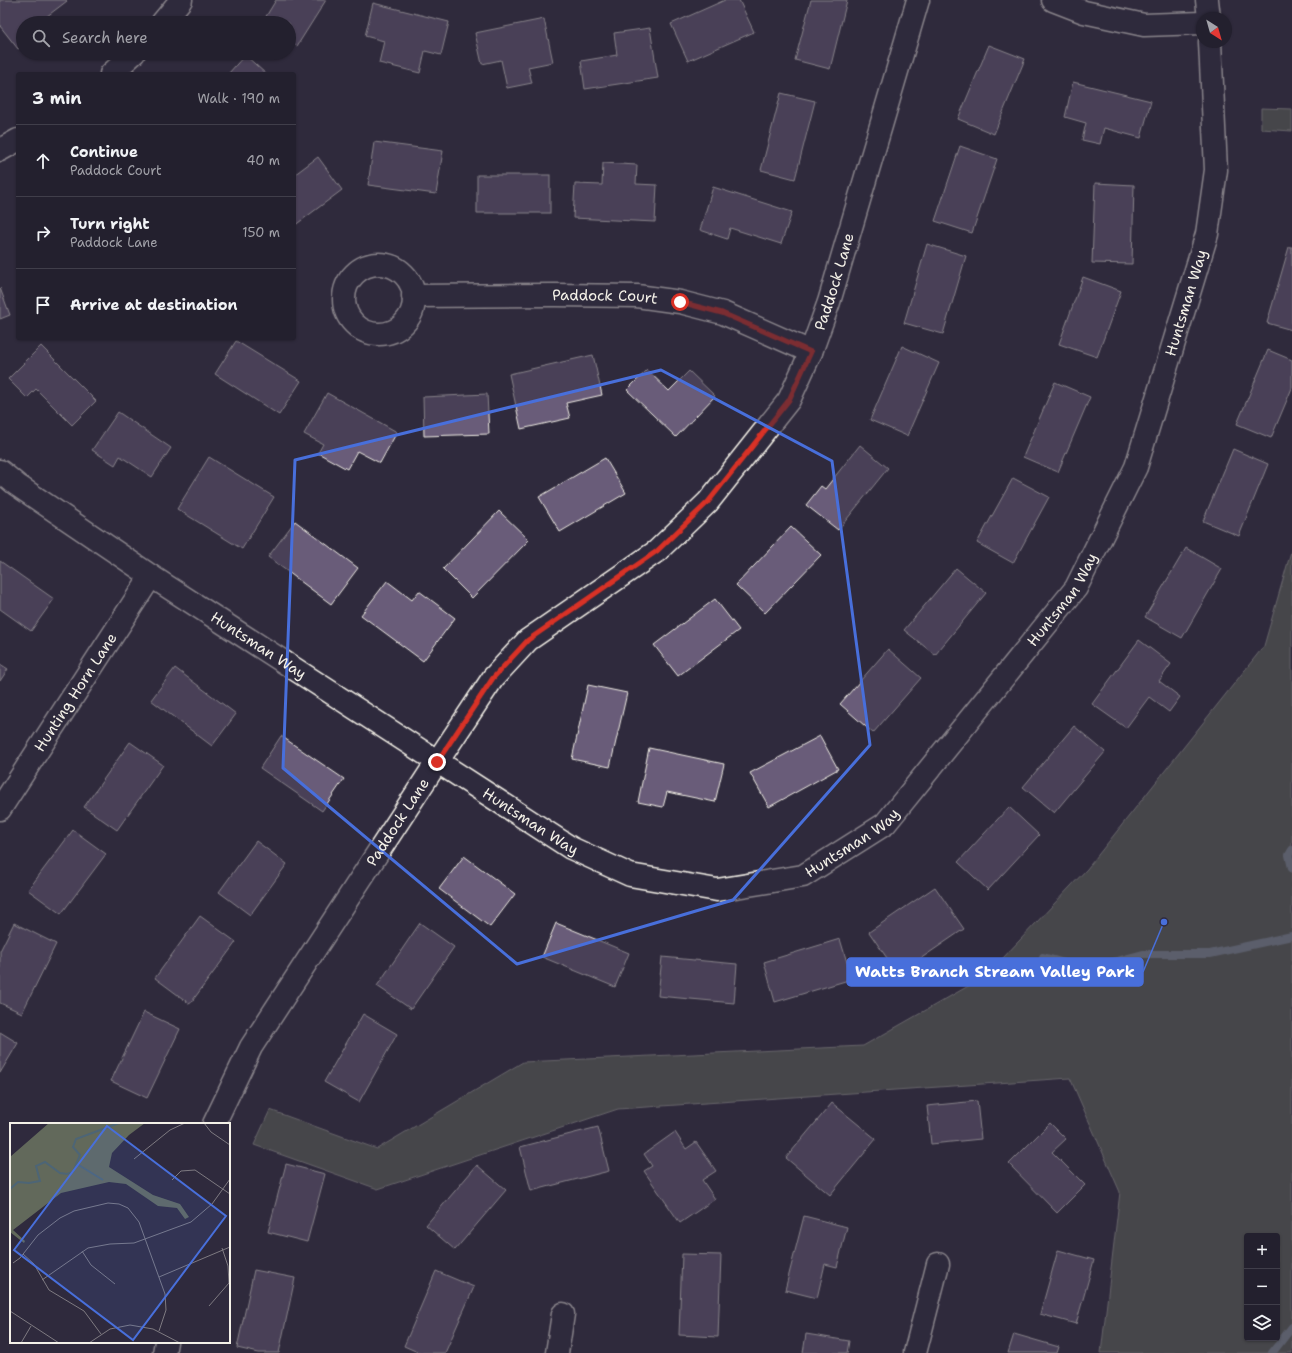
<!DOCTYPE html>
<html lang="en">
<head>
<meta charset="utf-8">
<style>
	body { margin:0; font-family:"Shantell Sans",sans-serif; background:#2f2d3a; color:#f1f3f6 }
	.controls { position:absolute; right:12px; bottom:12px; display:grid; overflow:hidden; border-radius:4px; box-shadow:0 1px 3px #0004 }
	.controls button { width:36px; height:36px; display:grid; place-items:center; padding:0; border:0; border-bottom:1px solid #403e4a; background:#23202e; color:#f1f3f6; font:20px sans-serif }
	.compass { position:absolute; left:1196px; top:12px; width:36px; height:36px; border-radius:50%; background:#23202e; box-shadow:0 1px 3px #0004; rotate:143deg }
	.stop { position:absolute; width:12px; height:12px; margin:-9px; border:3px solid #d93025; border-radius:50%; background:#fff }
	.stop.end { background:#d93025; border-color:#fff; box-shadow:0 1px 4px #0008 }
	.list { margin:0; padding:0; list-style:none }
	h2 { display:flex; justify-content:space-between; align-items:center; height:52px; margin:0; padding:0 16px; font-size:17px }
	h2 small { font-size:13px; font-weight:400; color:#a3a3aa }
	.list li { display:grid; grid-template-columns:26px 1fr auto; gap:12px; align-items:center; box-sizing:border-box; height:72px; padding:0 16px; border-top:1px solid #403e4a }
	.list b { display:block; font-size:15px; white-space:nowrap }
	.list p { margin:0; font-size:13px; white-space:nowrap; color:#a3a3aa }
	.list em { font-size:13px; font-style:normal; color:#a3a3aa }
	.icon { flex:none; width:22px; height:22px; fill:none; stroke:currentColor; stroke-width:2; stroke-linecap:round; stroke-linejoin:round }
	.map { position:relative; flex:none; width:1292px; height:1353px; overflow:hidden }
	.search { position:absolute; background:#23202e; box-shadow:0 1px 3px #0004; left:16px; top:16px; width:280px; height:44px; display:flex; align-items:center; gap:10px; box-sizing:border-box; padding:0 14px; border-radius:22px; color:#a3a3aa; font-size:15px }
	.panel { position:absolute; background:#23202e; box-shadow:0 1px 3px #0004; left:16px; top:72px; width:280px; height:268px; border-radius:4px }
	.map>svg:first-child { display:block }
	.green { fill:#62695b; stroke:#abada2; fill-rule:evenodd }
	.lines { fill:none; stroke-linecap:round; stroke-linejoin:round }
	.stream { stroke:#909da4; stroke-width:8 }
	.building { fill:#695c79; stroke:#f4f1e8 }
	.street-casing { stroke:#f4f1e8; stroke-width:25 }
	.street { stroke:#2f2a3d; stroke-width:22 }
	.route { stroke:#d93025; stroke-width:5 }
	.marked { fill:none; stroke:#486fdb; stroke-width:3; stroke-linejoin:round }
	.labels { text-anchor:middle; stroke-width:3; stroke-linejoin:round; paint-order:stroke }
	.street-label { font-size:15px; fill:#f4f1e8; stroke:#2f2a3d }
	.inset-river { fill:none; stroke:#4d6576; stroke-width:2 }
	.inset-road { fill:none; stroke:#7e7a81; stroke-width:1 }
	.view { fill:#486fdb; fill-opacity:0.15; stroke:#486fdb; stroke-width:2 }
	.inset-edge { fill:none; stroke:#f4f1e8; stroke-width:2 }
	.leader { fill:none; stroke:#486fdb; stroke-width:1.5 }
	.callout-dot { fill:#486fdb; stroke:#2f2a3d; stroke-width:1.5 }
	.callout { fill:#486fdb; stroke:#486fdb; stroke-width:1.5 }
	.callout-label { font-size:16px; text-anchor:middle; font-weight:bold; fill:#fff }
</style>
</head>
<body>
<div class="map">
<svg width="1292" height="1353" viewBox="0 0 1292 1353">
	<rect width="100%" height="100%" fill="#2f2a3d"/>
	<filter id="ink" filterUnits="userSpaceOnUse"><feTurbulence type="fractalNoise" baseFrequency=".025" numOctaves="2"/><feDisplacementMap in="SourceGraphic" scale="8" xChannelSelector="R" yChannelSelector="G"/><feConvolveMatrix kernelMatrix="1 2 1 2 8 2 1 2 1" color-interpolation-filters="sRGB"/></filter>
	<g filter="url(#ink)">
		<g class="green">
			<polygon points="1261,108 1292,109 1292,131 1261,129"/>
			<path d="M1292,548V1353H1101L1120,1192L1070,1078L618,1109L378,1189L254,1145L270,1110L377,1149L523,1062L863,1046L986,976L1087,869L1264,646ZM1247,1236H1277V1338H1247Z"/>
		</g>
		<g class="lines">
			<g class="stream">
				<polyline points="1292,850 1289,855 1292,868"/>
				<polyline points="1043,957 1087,969 1143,954 1210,954 1292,936"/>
				<polyline points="1272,1353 1292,1327"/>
			</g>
		</g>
		<g class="building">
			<polygon points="0,0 66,0 67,1 38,23 23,23 23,46 18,49 0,26"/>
			<polygon points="276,0 326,0 297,46 289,41 289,23 262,23"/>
			<polygon points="725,0 739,0 754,32 688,61 671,24"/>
			<polygon points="811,0 847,0 830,69 795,60"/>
			<polygon points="373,3 449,22 441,55 425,51 420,73 379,63 384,41 365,36"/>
			<polygon points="544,19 553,62 528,67 532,83 507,88 501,60 482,64 475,33"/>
			<polygon points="650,28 658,78 585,89 581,61 617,55 614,33"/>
			<polygon points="989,45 1025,59 994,134 958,119"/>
			<polygon points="245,55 266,74 228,74"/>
			<polygon points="1073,82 1151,101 1141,138 1104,128 1100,144 1082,140 1086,123 1065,117"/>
			<polygon points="781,93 815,101 795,179 761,170"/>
			<polygon points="374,142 443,151 436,194 368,185"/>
			<polygon points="960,146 997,159 972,233 935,221"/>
			<polygon points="318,157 342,190 294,226 294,175"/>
			<polygon points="603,163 637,165 636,184 657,185 655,222 573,218 575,184 602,185"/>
			<rect x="477" y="175" width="73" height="38"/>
			<polygon points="1095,183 1134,185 1132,264 1092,263"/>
			<polygon points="713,187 792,212 781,244 730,228 727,239 700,230"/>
			<polygon points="927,244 966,256 943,334 904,323"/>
			<polygon points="1289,247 1292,247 1292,330 1267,323"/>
			<polygon points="1083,277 1121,291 1097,357 1059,344"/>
			<polygon points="0,288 10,315 0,319"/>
			<polygon points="236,341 301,381 279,415 215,374"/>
			<polygon points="41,346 96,401 72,425 36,389 27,398 8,379"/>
			<polygon points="902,346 939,363 907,436 870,420"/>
			<polygon points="1268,350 1292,360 1292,388 1271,438 1237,424"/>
			<polygon points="593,355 602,395 566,403 570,418 521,429 509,374"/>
			<polygon points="647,370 669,391 689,371 715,396 676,437 627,390"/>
			<polygon points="1055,382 1090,397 1058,472 1023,457"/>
			<polygon points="327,393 397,432 380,463 357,451 347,469 318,453 323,444 304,434"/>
			<polygon points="487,394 489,434 424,436 423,397"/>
			<polygon points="118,412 171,448 152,477 120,456 115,465 92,450"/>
			<polygon points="860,445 888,468 838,530 806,505 821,486 825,489"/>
			<polygon points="1233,449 1268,464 1239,536 1203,521"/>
			<polygon points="209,457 274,497 242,549 177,509"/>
			<polygon points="605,458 626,493 560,532 539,497"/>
			<polygon points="1013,478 1049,497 1013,563 977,543"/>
			<polygon points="499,511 529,540 472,598 443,569"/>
			<polygon points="295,521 358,568 331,604 268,557"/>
			<polygon points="791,527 821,555 765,613 736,585"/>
			<polygon points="1186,548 1222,569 1182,638 1145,617"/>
			<polygon points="0,561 54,599 31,631 0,609"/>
			<polygon points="956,568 986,593 935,655 904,630"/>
			<polygon points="387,581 412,600 419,591 455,618 423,661 361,615"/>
			<polygon points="715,599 739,630 678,676 654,645"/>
			<polygon points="1139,640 1171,664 1159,681 1180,697 1169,712 1149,697 1126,728 1092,704"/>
			<polygon points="888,649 921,678 873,733 840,704"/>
			<polygon points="0,664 8,669 0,681"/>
			<polygon points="175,668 236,714 212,746 151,700"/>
			<polygon points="588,685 627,693 610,767 572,759"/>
			<polygon points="1074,726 1105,752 1054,813 1023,787"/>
			<polygon points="281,736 344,779 322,811 260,768"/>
			<polygon points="820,736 838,769 769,807 750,773"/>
			<polygon points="130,742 163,765 117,830 84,807"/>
			<polygon points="649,748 724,764 715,802 667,792 663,807 638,802"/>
			<polygon points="1009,807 1039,835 988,890 958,862"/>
			<polygon points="73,830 106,854 61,914 28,890"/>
			<polygon points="256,841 287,864 250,915 219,892"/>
			<polygon points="464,856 515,894 490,927 439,889"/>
			<polygon points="935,887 964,929 898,974 869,932"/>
			<polygon points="200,916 236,942 190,1004 155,978"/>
			<polygon points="14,923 56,944 22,1013 0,1003 0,951"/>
			<polygon points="420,923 454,947 411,1009 377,986"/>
			<polygon points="556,923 629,953 615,987 542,957"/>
			<polygon points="840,939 852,979 775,1002 764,962"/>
			<polygon points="662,957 737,964 734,1003 658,996"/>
			<polygon points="144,1012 180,1029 147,1098 111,1081"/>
			<polygon points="363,1014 397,1034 359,1102 324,1082"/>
			<polygon points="0,1032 18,1043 0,1073"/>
			<polygon points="977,1101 981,1139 931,1144 927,1106"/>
			<polygon points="832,1103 876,1139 830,1195 786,1158"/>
			<polygon points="1050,1123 1066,1139 1052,1152 1085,1185 1057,1213 1009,1164"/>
			<polygon points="598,1127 609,1171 531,1191 520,1147"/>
			<polygon points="675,1132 686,1149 696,1142 716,1171 702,1180 715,1199 680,1223 644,1171 652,1166 644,1154"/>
			<polygon points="286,1164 325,1174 307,1242 268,1232"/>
			<polygon points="477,1165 506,1190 455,1250 426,1225"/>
			<polygon points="804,1216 847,1227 837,1267 825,1264 817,1298 785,1290"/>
			<polygon points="1058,1250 1094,1260 1076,1324 1040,1314"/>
			<polygon points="682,1254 721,1255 718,1337 679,1335"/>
			<polygon points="254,1270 295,1278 279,1353 259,1353 237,1348"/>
			<polygon points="436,1271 474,1287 445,1353 420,1353 404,1346"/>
			<polygon points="806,1334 849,1341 847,1353 803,1353"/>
			<polygon points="1014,1334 1059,1347 1057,1353 1008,1353"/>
		</g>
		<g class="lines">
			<defs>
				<g id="street">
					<polyline points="1053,0 1084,12 1144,25 1202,23"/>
					<polyline points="1207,0 1209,18"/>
					<polyline points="162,23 181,0"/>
					<polyline points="111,74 134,53"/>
					<polyline points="0,150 18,140"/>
					<circle cx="379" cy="299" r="35"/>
					<path id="s1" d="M413,296L555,295L637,296L680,302L723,313L811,352"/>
					<path id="s2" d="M0,471L17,485L151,576L571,848L630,875L717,890L803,876L885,824L1076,588L1136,467L1207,234L1216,170L1210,42"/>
					<path id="s3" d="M0,809L151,576"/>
					<path id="s4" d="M214,1124L251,1047L437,762L493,678L528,640L657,551L708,502L789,400L811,352L829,302L918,0"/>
					<polyline points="164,1353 166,1342"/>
					<polyline points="557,1353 563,1314"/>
					<polyline points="915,1353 938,1264"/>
				</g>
			</defs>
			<use href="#street" class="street-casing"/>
			<use href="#street" class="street"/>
		</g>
	</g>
	<g class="lines" filter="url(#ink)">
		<polyline class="route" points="437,762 493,678 528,640 657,551 708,502 789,400 811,352 722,313 680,302"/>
	</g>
	<path d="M0 0H1292V1353H0ZM661,370L832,461L870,745L733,900L517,964L283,768L295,460Z" fill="#2f2a3d" fill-opacity=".55" fill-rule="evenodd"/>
	<path class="marked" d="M661,370L832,461L870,745L733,900L517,964L283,768L295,460Z"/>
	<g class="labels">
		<g class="street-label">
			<text dy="5" stroke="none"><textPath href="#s4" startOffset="1063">Paddock Lane</textPath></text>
			<text dy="5" stroke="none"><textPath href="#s1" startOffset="192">Paddock Court</textPath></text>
			<text dy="5" stroke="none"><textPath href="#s2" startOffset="1632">Huntsman Way</textPath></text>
			<text dy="5" stroke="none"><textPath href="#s2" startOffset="1308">Huntsman Way</textPath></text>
			<text dy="5" stroke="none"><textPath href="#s2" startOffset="312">Huntsman Way</textPath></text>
			<text dy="5" stroke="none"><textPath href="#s3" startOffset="139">Hunting Horn Lane</textPath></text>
			<text dy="5" stroke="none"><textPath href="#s4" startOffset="354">Paddock Lane</textPath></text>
			<text dy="5" stroke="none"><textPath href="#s2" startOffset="636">Huntsman Way</textPath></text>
			<text dy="5" stroke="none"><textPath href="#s2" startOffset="984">Huntsman Way</textPath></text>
		</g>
	</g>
	<g transform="translate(10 1123)">
		<rect width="220" height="220" fill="#2f2a3d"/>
		<path d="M39,0H135L119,12L102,30L99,44L143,72L170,81L179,94L175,96L167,85L148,83L116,61L99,59L51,70L3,107L15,118L14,120L0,109V34Z" fill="#62695b"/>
		<path class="inset-river" d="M67,41L93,57M0,66L8,59L19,60L30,58L26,43L35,39L50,50L57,51L63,49L70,32L63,24L66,16L109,0"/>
		<path class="inset-road" d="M194,0L201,9L220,22M124,36L160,7L175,0M162,57L171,48L185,47L220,71M72,128L81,142L105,161M13,131L24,141L39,167L74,188L91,211M3,140L10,135L28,112L50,95L64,88L98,80L109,81L118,85L129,99L155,171L156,187L149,208M149,154L220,124M32,157L78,125L100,121L124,120L181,99L202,81L220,56M199,183L219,160L218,143L212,125M0,188L49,220M11,220L21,203M79,220L100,206L120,202L143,206L170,220"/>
		<path class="view" d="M97,3L216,93L123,217L4,127Z"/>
		<rect width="220" height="220" class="inset-edge"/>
	</g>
	<path class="leader" d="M1164 922L1143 972"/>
	<circle class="callout-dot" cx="1164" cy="922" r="4"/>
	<rect class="callout" x="847" y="958" width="296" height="28" rx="4"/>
	<g class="callout-label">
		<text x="995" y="977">Watts Branch Stream Valley Park</text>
	</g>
</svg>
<div class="controls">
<button>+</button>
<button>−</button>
<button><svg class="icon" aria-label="layers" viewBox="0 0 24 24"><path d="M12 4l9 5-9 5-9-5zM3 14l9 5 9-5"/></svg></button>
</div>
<svg class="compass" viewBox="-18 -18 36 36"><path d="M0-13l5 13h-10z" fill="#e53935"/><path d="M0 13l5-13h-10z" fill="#a3a3aa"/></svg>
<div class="stop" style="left:680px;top:302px"></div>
<div class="stop end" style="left:437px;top:762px"></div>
<div class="search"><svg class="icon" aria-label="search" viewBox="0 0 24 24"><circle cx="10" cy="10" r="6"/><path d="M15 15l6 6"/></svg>Search here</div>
<section class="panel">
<h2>3 min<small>Walk · 190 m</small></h2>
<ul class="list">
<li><svg class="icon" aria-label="ahead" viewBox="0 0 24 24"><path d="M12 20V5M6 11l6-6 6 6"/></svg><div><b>Continue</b><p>Paddock Court</p></div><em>40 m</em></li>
<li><svg class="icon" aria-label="right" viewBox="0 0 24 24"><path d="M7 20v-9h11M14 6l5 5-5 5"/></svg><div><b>Turn right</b><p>Paddock Lane</p></div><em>150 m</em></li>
<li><svg class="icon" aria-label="arrive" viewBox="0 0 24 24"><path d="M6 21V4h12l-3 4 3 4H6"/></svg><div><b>Arrive at destination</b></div></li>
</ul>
</section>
</div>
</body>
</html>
